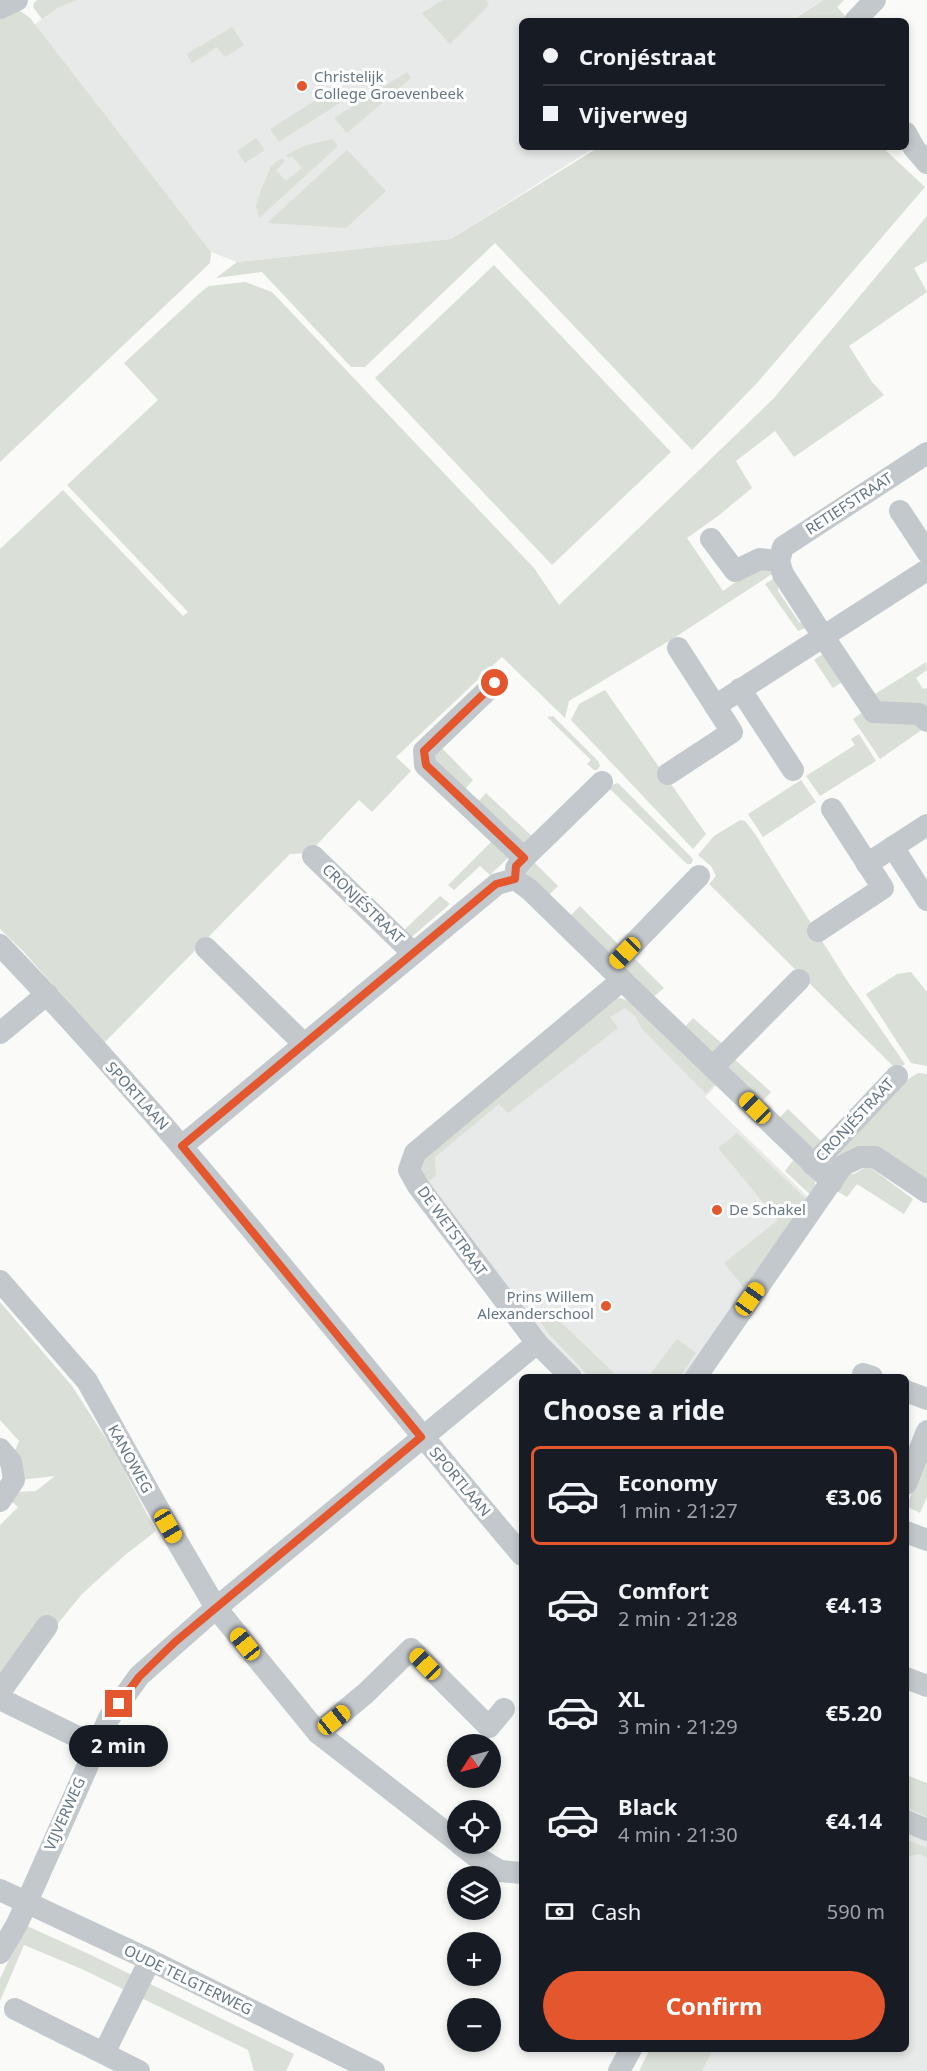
<!DOCTYPE html>
<meta charset="utf-8">
<style>
:root{--surface:#171b24;--page:#20242c;--text:#f1f3f6;--muted:#9ea1a6;--line:#363941;--accent:#e4572e}
body{margin:0;font-family:"Noto Sans",sans-serif;background:var(--page);color:var(--text);height:100vh;display:flex;flex-direction:column;font-size:22px;white-space:nowrap}
*{box-sizing:border-box;margin:0}
p{font-size:20px;color:var(--muted)}
.icon{flex:none;width:33px;height:33px;fill:none;stroke:currentColor;stroke-width:2;stroke-linecap:round;stroke-linejoin:round}
.map{position:relative;flex:1;overflow:hidden}
.drawer{position:absolute;left:519px;top:1374px;width:390px;height:678px;display:flex;flex-direction:column;background:var(--surface);border-radius:9px;box-shadow:0 3px 9px #0003}
.drawer>*{flex:none}
.hud{position:absolute;left:519px;top:18px;width:390px;height:132px;border-radius:9px;box-shadow:0 3px 9px #0003;display:grid;align-content:center;height:132px;padding:0 24px;background:var(--surface)}
.needle{width:39px;rotate:234deg}
.controls{position:absolute;left:447px;top:1734px;display:grid;gap:12px}
.controls a{display:grid;place-items:center;width:54px;height:54px;border-radius:50%;background:var(--surface);box-shadow:0 3px 9px #0003;font-size:30px}
.end{position:absolute;width:27px;height:27px;margin:-14px;border:8px solid #e4572e;background:#fff;box-shadow:0 0 0 3px #fff}
.from{border-radius:50%}
.bubble{position:absolute;height:42px;border-radius:21px;background:var(--surface);box-shadow:0 3px 9px #0003;font-size:20px;font-weight:700;line-height:42px;text-align:center}
.car{position:absolute;width:18px;height:36px;margin:-18px -9px;border-radius:8px;box-shadow:0 0 4px 2px #0007;background:linear-gradient(#f5c518 24%,#345 0 40%,#f5c518 0 76%,#345 0 86%,#f5c518 0)}
.hud b{display:flex;align-items:center;gap:21px;height:57px;font-size:22px}
.hud b+b{border-top:2px solid var(--line)}
.hud i{width:15px;height:15px;background:var(--text)}
ul{padding:0;list-style:none}
li{display:flex;align-items:center;gap:18px;height:99px;margin:0 12px 9px;padding:0 12px;border:3px solid transparent;border-radius:9px}
li div{flex:1}
li b{display:block;font-size:22px}
li em{font-style:normal;font-weight:700}
li.selected{border-color:var(--accent)}
li>.icon{width:54px;height:54px;stroke-width:1.5}
h2{padding:0 24px;font-size:27px;line-height:72px}
.pay{display:flex;align-items:center;gap:15px;height:66px;padding:0 24px;font-size:22px}
.pay p{margin-inline-start:auto}
.cta{display:flex;gap:12px;margin-top:auto;padding:12px 24px}
.cta a{flex:1;height:69px;border-radius:36px;background:var(--accent);color:#fff;font-size:24px;font-weight:700;line-height:69px;text-align:center}
.map>svg:first-child{display:block}
.built{fill:#e8e9e9}
.green{fill:#dadfd7}
.lines{fill:none;stroke-linecap:round;stroke-linejoin:round}
.minor{stroke:#c3c8cc;stroke-width:22}
.route{stroke:#e4572e;stroke-width:8}
.poi-dot{fill:#e4572e;stroke:#fff;stroke-width:2}
.labels{text-anchor:middle;stroke-width:6;stroke-linejoin:round;paint-order:stroke}
.poi-label{font-size:15px;fill:#657683;stroke:#fff;text-anchor:start}
.street-label{font-size:15px;fill:#657683;stroke:#fff}
</style>
<div class="map">
<svg width="927" height="2071" viewBox="0 0 927 2071">
<rect width="100%" height="100%" fill="#fafaf8"/>
<g class="built">
<polygon points="75,0 822,0 790,21 522,21 522,147 595,147 451,239 237,262 211,252 34,25 58,7"/>
<polygon points="617,997 632,1001 717,1085 705,1097 810,1199 686,1377 587,1377 545,1335 419,1174 422,1152"/>
<polygon points="906,1804 927,1810 927,2071 693,2071 704,2049 906,2049"/>
</g>
<g class="green">
<polygon points="37,0 77,0 59,7 42,19 33,7 34,3"/>
<polygon points="443,0 486,0 489,5 450,44 422,13"/>
<polygon points="823,0 844,0 837,7 847,18 846,21 791,21"/>
<polygon points="16,8 30,18 211,252 210,263 0,462 0,18"/>
<polygon points="232,27 244,45 225,57 217,47 192,63 187,54"/>
<polygon points="407,72 411,78 347,133 334,118"/>
<polygon points="337,87 346,99 279,142 270,129"/>
<polygon points="256,138 265,150 245,163 237,151"/>
<polygon points="332,139 338,146 259,218 256,206 261,190 271,166 282,158 285,161 276,170 286,181 302,168 292,156 289,158 286,155 307,145"/>
<polygon points="599,147 882,147 925,187 757,383 692,450 495,243 365,367 351,367 262,272 216,278 237,262 451,239"/>
<polygon points="347,150 386,191 346,228 267,223"/>
<polygon points="927,216 927,261 914,268 927,292 849,346 872,382 884,395 794,457 775,431 736,461 752,488 718,516 687,538 723,591 757,567 767,566 772,574 674,638 569,701 565,718 502,657 396,757 411,771 372,812 359,800 309,853 290,854 104,1043 23,951 0,929 0,549 63,490 183,616 188,612 67,485 158,400 124,363 201,292 209,286 245,282 272,292 534,568 559,605 774,398"/>
<polygon points="494,265 671,452 552,565 375,378"/>
<polygon points="775,578 779,584 778,591 799,622 806,624 808,627 798,631 765,584"/>
<polygon points="823,654 842,682 833,688 814,660"/>
<polygon points="926,662 927,670 916,678 923,689 927,688 927,709 880,706 872,696"/>
<polygon points="605,690 706,834 693,849 571,720 579,704"/>
<polygon points="863,712 919,723 923,729 880,759 853,719"/>
<polygon points="553,716 598,761 600,766 597,770 594,770 587,764 591,760 547,717"/>
<polygon points="859,734 876,761 820,796 806,776 855,745 851,739"/>
<polygon points="438,744 473,780 464,790 434,763"/>
<polygon points="801,780 816,802 763,837 748,814"/>
<polygon points="618,783 691,857 693,860 691,864 687,864 610,789 614,784"/>
<polygon points="486,793 534,838 525,845 477,803"/>
<polygon points="740,820 745,821 755,834 846,979 905,1064 897,1070 709,884 716,876 711,866 698,855 714,836"/>
<polygon points="494,839 508,858 490,875 480,866 454,890 448,885"/>
<polygon points="532,860 558,886 548,896 525,872"/>
<polygon points="440,896 450,904 408,940 401,933"/>
<polygon points="580,906 621,947 609,955 570,916"/>
<polygon points="631,955 664,988 651,999 620,969"/>
<polygon points="911,972 927,992 927,1066 911,1063 866,994 897,974"/>
<polygon points="618,998 631,1002 715,1084 706,1094 642,1029 635,1016 625,1008 610,1017 618,1028 508,1113 499,1104 435,1157 436,1176 427,1182 421,1174 423,1153"/>
<polygon points="693,1018 726,1047 712,1057 684,1028"/>
<polygon points="732,1057 771,1092 760,1104 724,1069"/>
<polygon points="918,1073 927,1074 927,1179 894,1161 829,1170 821,1163 884,1095"/>
<polygon points="788,1109 822,1142 815,1151 778,1119"/>
<polygon points="737,1133 807,1200 744,1288 724,1263 778,1220 718,1148"/>
<path d="M795,1158C809,1172 820,1177 814,1198L785,1171Z"/>
<polygon points="864,1168 871,1168 913,1199 904,1214 857,1184 847,1197 835,1190 847,1174 854,1174"/>
<polygon points="0,1302 72,1386 112,1448 156,1531 125,1555 82,1594 56,1626 0,1680 0,1525 18,1507 10,1500 16,1492 36,1491 55,1476 20,1480 13,1455 19,1441 0,1420"/>
<polygon points="550,1312 618,1377 590,1377 548,1333 540,1321"/>
<polygon points="677,1339 696,1353 680,1377 648,1377"/>
<polygon points="927,1459 927,1497 920,1513 906,1506"/>
<polygon points="906,1775 927,1783 927,1817 906,1807"/>
<polygon points="906,1839 927,1848 927,1857 919,1854 906,1857"/>
<polygon points="25,1925 93,1956 294,2054 286,2071 254,2071 248,2050 84,1970 24,1945 0,2001 0,1979"/>
<polygon points="650,2049 713,2049 702,2071 639,2071"/>
</g>
<g class="lines">
<g class="minor">
<polyline points="0,8 17,0"/>
<polyline points="855,21 875,0"/>
<polyline points="906,133 914,148 927,163"/>
<polyline points="927,453 783,547 779,561 783,574 823,636 874,712 919,714 927,721"/>
<polyline points="900,511 927,552"/>
<polyline points="711,539 735,571 760,559 779,561"/>
<polyline points="495,683 424,751 425,765 524,858"/>
<polyline points="740,689 793,770"/>
<polyline points="715,706 927,570"/>
<polyline points="668,774 732,732 678,648"/>
<polyline points="893,847 927,900"/>
<polyline points="313,856 413,953"/>
<polyline points="867,864 927,825"/>
<polyline points="516,868 524,858 602,782"/>
<polyline points="818,931 883,888 832,809"/>
<path d="M0,945C185,1138 349,1351 522,1555"/>
<polyline points="206,948 304,1044"/>
<polyline points="610,968 699,876"/>
<polyline points="0,1033 47,994"/>
<polyline points="713,1067 799,980"/>
<polyline points="182,1146 497,884 515,879 530,890 622,980 832,1182"/>
<polyline points="813,1165 897,1076"/>
<polyline points="0,1281 87,1381 168,1526 216,1608 318,1733 458,1842"/>
<polyline points="537,1343 571,1377"/>
<polyline points="863,1374 872,1377"/>
<polyline points="696,1377 842,1166 860,1157 875,1157 927,1192"/>
<polyline points="906,1391 927,1399"/>
<polyline points="0,1449 11,1462 14,1480 0,1501"/>
<polyline points="906,1484 927,1431"/>
<polyline points="906,1532 927,1540"/>
<polyline points="906,1678 927,1686"/>
<polyline points="0,1692 47,1626"/>
<polyline points="0,1699 96,1746"/>
<polyline points="318,1733 366,1693 411,1649 489,1727 504,1709"/>
<polyline points="906,1821 927,1830"/>
<polyline points="460,1844 478,1858 500,1871 522,1873"/>
<polyline points="0,1890 150,1960 374,2071"/>
<polyline points="0,1953 17,1924 109,1718 139,1676 216,1608 537,1343 418,1186 409,1170 415,1153 622,980"/>
<polyline points="15,2009 139,2071"/>
<polyline points="104,2053 150,1960"/>
<polyline points="619,2071 631,2049"/>
</g>
</g>
<g class="lines">
<polyline class="route" points="119,1704 139,1677 175,1642 421,1437 182,1146 496,884 515,879 516,866 524,858 426,765 424,751 495,683"/>
</g>
<g class="poi-dot">
<circle cx="302" cy="86" r="6"/>
<circle cx="717" cy="1210" r="6"/>
<circle cx="606" cy="1306" r="6"/>
</g>
<g class="labels">
<g class="poi-label">
<text x="314" y="82">Christelijk<tspan x="314" dy="17">College Groevenbeek</tspan></text>
<text x="729" y="1215">De Schakel</text>
<text x="594" y="1302" text-anchor="end">Prins Willem<tspan x="594" dy="17">Alexanderschool</tspan></text>
</g>
<g class="street-label">
<text transform="translate(849 504) rotate(-33)" y="5">RETIEFSTRAAT</text>
<text transform="translate(363 904) rotate(44)" y="5">CRONJÉSTRAAT</text>
<text transform="translate(137 1096) rotate(48)" y="5">SPORTLAAN</text>
<text transform="translate(855 1120) rotate(-47)" y="5">CRONJÉSTRAAT</text>
<text transform="translate(452 1231) rotate(54)" y="5">DE WETSTRAAT</text>
<text transform="translate(130 1459) rotate(61)" y="5">KANOWEG</text>
<text transform="translate(460 1482) rotate(50)" y="5">SPORTLAAN</text>
<text transform="translate(65 1814) rotate(-66)" y="5">VIJVERWEG</text>
<text transform="translate(188 1980) rotate(26)" y="5">OUDE TELGTERWEG</text>
</g>
</g>
</svg>
<div class="controls">
<a><svg class="needle" viewBox="-14 -14 28 28"><path d="M0-13l5 13h-10z" fill="#e53935"/><path d="M0 13l5-13h-10z" fill="#9ea1a6"/></svg></a>
<a><svg class="icon" aria-label="locate" viewBox="0 0 24 24"><circle cx="12" cy="12" r="6"/><path d="M12 2v4M12 18v4M2 12h4M18 12h4"/></svg></a>
<a><svg class="icon" aria-label="layers" viewBox="0 0 24 24"><path d="M12 4l9 5-9 5-9-5zM3 14l9 5 9-5"/></svg></a>
<a>+</a>
<a>−</a>
</div>
<i class="end from" style="left:495px;top:683px"></i>
<i class="end" style="left:119px;top:1704px"></i>
<div class="bubble" style="left:69px;top:1725px;width:99px">2 min</div>
<i class="car" style="left:625px;top:953px;rotate:224deg"></i>
<i class="car" style="left:755px;top:1108px;rotate:315deg"></i>
<i class="car" style="left:750px;top:1299px;rotate:35deg"></i>
<i class="car" style="left:168px;top:1526px;rotate:150deg"></i>
<i class="car" style="left:245px;top:1644px;rotate:321deg"></i>
<i class="car" style="left:425px;top:1664px;rotate:316deg"></i>
<i class="car" style="left:334px;top:1720px;rotate:51deg"></i>
<div class="hud">
<b><i class="from"></i>Cronjéstraat</b>
<b><i></i>Vijverweg</b>
</div>
<section class="drawer">
<h2>Choose a ride</h2>
<ul>
<li class="selected"><svg class="icon" aria-label="car" viewBox="0 0 24 24"><path d="M5 17H2v-5l4-1 3-4h7l3 4 3 1v5h-3M9 17h6M6 11h13"/><circle cx="7" cy="17" r="2"/><circle cx="17" cy="17" r="2"/></svg><div><b>Economy</b><p>1 min · 21:27</p></div><em>€3.06</em></li>
<li><svg class="icon" aria-label="car" viewBox="0 0 24 24"><path d="M5 17H2v-5l4-1 3-4h7l3 4 3 1v5h-3M9 17h6M6 11h13"/><circle cx="7" cy="17" r="2"/><circle cx="17" cy="17" r="2"/></svg><div><b>Comfort</b><p>2 min · 21:28</p></div><em>€4.13</em></li>
<li><svg class="icon" aria-label="car" viewBox="0 0 24 24"><path d="M5 17H2v-5l4-1 3-4h7l3 4 3 1v5h-3M9 17h6M6 11h13"/><circle cx="7" cy="17" r="2"/><circle cx="17" cy="17" r="2"/></svg><div><b>XL</b><p>3 min · 21:29</p></div><em>€5.20</em></li>
<li><svg class="icon" aria-label="car" viewBox="0 0 24 24"><path d="M5 17H2v-5l4-1 3-4h7l3 4 3 1v5h-3M9 17h6M6 11h13"/><circle cx="7" cy="17" r="2"/><circle cx="17" cy="17" r="2"/></svg><div><b>Black</b><p>4 min · 21:30</p></div><em>€4.14</em></li>
</ul>
<div class="pay"><svg class="icon" aria-label="cash" viewBox="0 0 24 24"><path d="M3 7h18v10H3z"/><circle cx="12" cy="12" r="2"/></svg>Cash<p>590 m</p></div>
<div class="cta"><a>Confirm</a></div>
</section>
</div>
